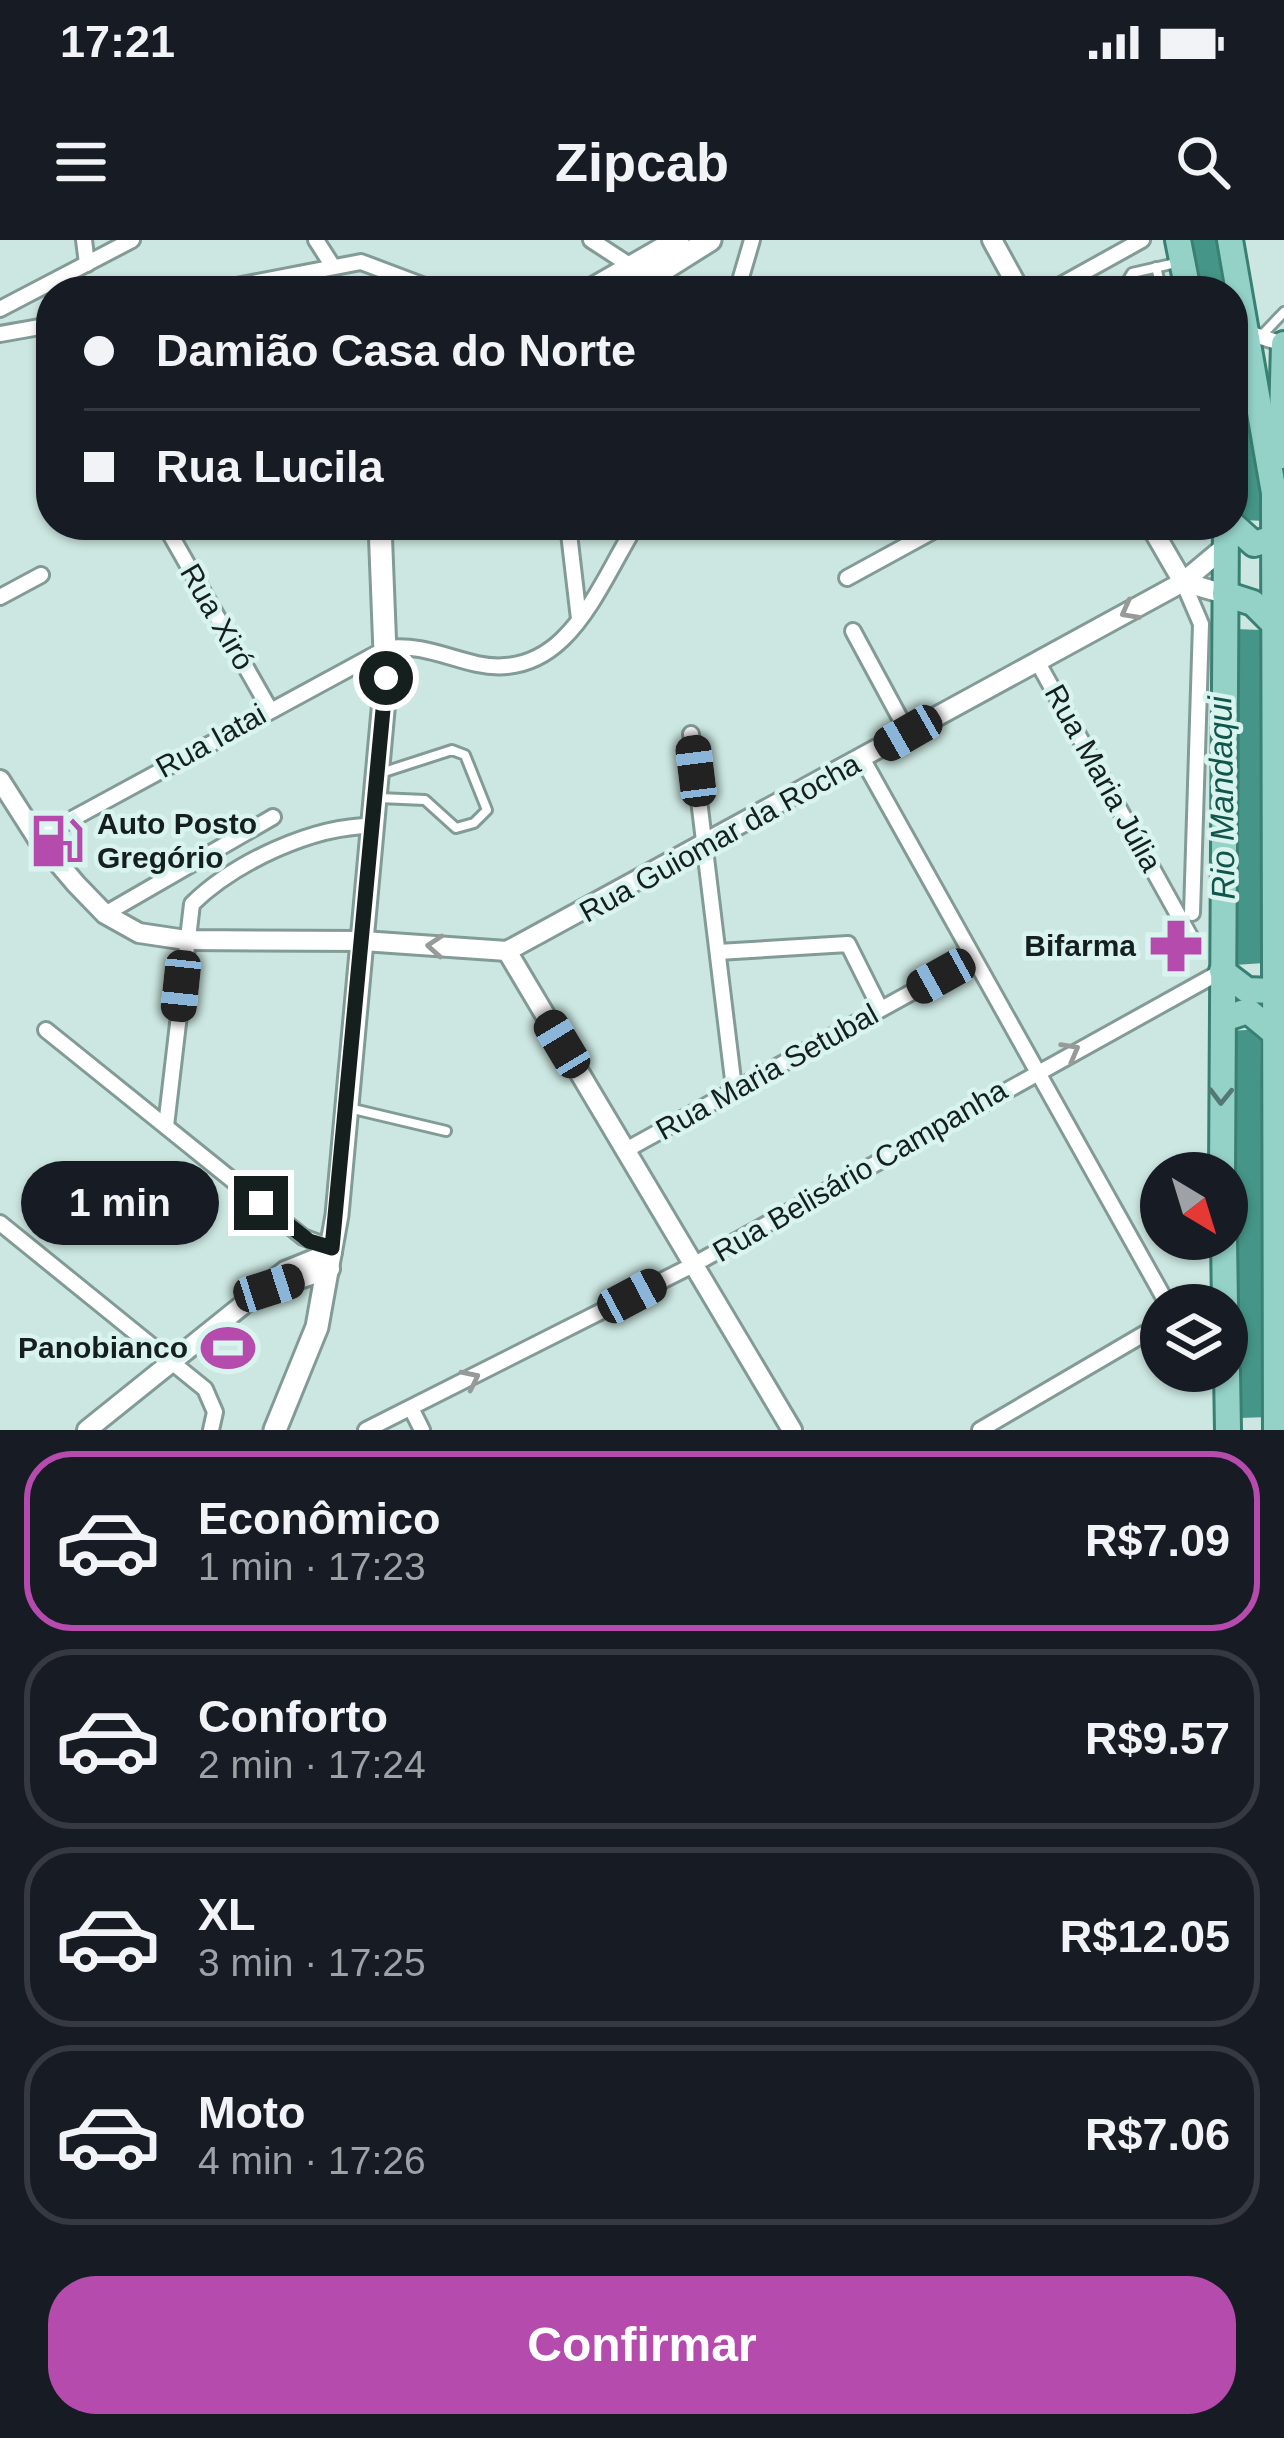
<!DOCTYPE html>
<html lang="pt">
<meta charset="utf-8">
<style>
:root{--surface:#171b24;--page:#242831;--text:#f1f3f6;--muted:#9ea1a6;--line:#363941;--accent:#b44bad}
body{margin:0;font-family:Arial,sans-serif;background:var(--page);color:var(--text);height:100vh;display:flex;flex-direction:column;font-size:45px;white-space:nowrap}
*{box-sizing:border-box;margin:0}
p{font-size:39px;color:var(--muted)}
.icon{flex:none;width:66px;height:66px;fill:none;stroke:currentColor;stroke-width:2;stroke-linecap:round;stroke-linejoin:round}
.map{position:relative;height:1190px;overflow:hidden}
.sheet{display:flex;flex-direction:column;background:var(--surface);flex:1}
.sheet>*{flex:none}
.banner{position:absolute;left:36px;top:36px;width:1212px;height:264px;border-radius:48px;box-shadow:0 3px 9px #0004;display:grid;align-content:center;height:264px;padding:0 48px;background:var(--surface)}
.needle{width:78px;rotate:142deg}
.buttons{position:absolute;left:1140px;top:912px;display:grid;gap:24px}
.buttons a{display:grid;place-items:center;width:108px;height:108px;border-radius:50%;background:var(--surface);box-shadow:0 3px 9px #0004;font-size:60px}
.end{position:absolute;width:54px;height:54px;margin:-27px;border:15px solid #151f1d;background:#fff;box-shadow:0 0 0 6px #fff}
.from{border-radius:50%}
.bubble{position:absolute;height:84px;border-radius:42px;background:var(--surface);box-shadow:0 3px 9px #0004;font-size:39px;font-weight:800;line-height:84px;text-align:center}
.car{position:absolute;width:36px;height:72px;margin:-36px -18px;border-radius:15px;box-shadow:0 0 9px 3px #0007;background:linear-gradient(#222 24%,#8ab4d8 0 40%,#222 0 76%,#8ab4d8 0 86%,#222 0)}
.banner b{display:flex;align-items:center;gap:42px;height:114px;font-size:45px}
.banner b+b{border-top:3px solid var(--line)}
.banner i{width:30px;height:30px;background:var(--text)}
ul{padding:21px 0 0;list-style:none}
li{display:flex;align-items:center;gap:36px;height:180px;margin:0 24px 18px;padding:0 24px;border:6px solid var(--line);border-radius:48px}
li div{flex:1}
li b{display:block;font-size:45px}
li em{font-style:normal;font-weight:800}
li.active{border-color:var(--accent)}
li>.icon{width:108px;height:108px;stroke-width:1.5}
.button{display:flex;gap:24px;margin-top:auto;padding:24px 48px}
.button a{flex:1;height:138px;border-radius:48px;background:var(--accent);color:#fff;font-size:48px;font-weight:800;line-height:138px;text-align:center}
.status{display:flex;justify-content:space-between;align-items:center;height:84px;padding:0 60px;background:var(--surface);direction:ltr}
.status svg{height:33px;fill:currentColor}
header{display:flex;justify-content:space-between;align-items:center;height:156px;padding:0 48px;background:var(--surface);font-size:54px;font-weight:800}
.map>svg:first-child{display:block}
.water{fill:#459688}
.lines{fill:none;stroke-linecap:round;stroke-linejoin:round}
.service-casing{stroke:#829b96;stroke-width:14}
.minor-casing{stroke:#829b96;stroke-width:20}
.tertiary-casing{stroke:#829b96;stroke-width:24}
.secondary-casing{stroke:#829b96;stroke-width:27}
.primary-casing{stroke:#398073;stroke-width:30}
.service{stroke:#fff;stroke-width:8}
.minor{stroke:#fff;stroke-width:14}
.tertiary{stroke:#fff;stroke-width:18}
.secondary{stroke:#fff;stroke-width:21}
.primary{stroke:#94d2c7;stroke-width:24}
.oneway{stroke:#969a99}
.oneway2{stroke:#547872}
.route{stroke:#151f1d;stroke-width:15}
.labels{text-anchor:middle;stroke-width:9;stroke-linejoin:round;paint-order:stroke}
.street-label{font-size:30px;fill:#151f1d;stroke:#d9f4ee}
.poi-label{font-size:30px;font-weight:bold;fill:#151f1d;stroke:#d9f4ee;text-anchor:end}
.water-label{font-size:33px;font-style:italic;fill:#10554b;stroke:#d9f4ee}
</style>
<div class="status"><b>17:21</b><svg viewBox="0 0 49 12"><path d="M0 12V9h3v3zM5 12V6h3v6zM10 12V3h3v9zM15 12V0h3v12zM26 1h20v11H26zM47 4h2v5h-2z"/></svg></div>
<header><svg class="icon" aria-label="menu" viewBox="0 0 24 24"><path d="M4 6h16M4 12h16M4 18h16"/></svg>Zipcab<svg class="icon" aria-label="search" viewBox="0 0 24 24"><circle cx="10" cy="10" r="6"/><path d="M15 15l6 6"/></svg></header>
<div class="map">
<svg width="1284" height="1190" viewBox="0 0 1284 1190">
<rect width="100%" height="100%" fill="#cce7e1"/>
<g class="water">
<polygon points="1187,0 1219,0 1230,51 1198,51"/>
<polygon points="1233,66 1266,281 1241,280 1243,256 1233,220"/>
<polygon points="1234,389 1262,390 1264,723 1235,725"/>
<polygon points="1260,789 1268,1177 1240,1178 1230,791"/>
</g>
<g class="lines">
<defs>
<g id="service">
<polyline points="1156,27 1162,51"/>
<polyline points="1131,51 1126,43 1132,33 1180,22"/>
<polyline points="1261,96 1284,72"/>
<polyline points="379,558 425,560 456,588 474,583 487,570 465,515 452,510 381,533"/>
<polyline points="349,868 446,891"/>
</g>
<g id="minor">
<polyline points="84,0 87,24"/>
<polyline points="316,0 332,25"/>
<polyline points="591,0 637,30"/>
<polyline points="211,51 361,22 438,51"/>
<polyline points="294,51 316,31"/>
<polyline points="737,51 752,0"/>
<polyline points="1050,51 1142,0"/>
<polyline points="0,69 132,0"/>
<polyline points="1248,93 1284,104"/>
<polyline points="0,94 51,85"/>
<polyline points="165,285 269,468"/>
<polyline points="568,285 579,379"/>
<polyline points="847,338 944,285"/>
<polyline points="1183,342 1201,384 1192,673"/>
<polyline points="0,357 41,335"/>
<polyline points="853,391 908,493"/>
<polyline points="1037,421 1192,700"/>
<polyline points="691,494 734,848"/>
<polyline points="862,518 1168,1065"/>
<path d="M37,598L387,408C419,404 446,417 477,424C566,443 597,348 636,285"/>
<polyline points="105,674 273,577"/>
<polyline points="718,712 848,704 880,768"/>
<polyline points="46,790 303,997 332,1008"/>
<path d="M166,886L192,664C235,622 314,585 374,586"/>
<polyline points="626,910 972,719"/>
<polyline points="0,983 205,1149 215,1172 211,1190"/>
<polyline points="1194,1065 1225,1050"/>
<polyline points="411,1168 422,1190"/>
<polyline points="366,1190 693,1025 1222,731"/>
<polyline points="980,1190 1161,1084"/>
</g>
<g id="tertiary">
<polyline points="992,0 1020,51"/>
<polyline points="1150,285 1183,342 1226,306"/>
<polyline points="0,540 37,598 76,644 105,674 139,693 186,700 363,701 507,711 1183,342 1225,354"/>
<polyline points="507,711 792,1190"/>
<polyline points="274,1047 330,1029"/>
<polyline points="87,1190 285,1031 332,1012"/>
</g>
<g id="secondary">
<polyline points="589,51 678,0"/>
<polyline points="629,51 710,0"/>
<polyline points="275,1190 317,1087 337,975 386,438 380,285"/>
</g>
<g id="primary">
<polyline points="1178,0 1188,51"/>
<polyline points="1230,0 1274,253 1276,1190"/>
<polyline points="1281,216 1284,104"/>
<polyline points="1233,285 1254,304 1274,298"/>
<polyline points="1225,354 1253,363 1273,383"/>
<polyline points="1222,731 1247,750 1273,751"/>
<polyline points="1223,779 1248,771 1271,790"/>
<polyline points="1222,933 1226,285"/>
<polyline points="1224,999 1225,1065"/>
<polyline points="1227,1131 1228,1190"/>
</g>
</defs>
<use href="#service" class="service-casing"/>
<use href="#minor" class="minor-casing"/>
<use href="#tertiary" class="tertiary-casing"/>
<use href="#secondary" class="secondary-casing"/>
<use href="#primary" class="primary-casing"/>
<use href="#service" class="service"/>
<use href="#minor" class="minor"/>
<use href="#tertiary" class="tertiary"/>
<use href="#secondary" class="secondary"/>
<use href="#primary" class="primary"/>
</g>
<defs><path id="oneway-chevron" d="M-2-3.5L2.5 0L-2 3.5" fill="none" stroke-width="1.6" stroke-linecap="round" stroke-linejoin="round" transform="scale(3)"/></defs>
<g class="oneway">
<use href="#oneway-chevron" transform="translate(1129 371) rotate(152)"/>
<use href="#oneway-chevron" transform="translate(435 706) rotate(-176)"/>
<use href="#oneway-chevron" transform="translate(1071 811) rotate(-29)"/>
<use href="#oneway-chevron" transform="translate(471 1139) rotate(-26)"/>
</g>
<use class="oneway2" href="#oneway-chevron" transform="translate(1221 856) rotate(91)"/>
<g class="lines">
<polyline class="route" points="261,963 309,1001 332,1008 386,438"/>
</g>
<defs>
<symbol id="fuel-bare" viewBox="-9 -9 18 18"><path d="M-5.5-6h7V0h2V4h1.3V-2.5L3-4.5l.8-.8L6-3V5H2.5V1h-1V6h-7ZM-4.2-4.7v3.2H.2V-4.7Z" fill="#b44bad" stroke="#d9f4ee" stroke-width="2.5" paint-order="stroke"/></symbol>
<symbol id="pharmacy-bare" viewBox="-9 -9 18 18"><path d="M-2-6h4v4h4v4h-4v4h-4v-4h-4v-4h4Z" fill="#b44bad" stroke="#d9f4ee" stroke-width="2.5" paint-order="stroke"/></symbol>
<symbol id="stadium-bare" viewBox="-9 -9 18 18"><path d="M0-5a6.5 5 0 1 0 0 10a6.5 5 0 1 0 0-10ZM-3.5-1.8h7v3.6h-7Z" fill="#b44bad" stroke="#d9f4ee" stroke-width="2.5" paint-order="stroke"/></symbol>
</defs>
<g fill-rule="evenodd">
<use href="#fuel-bare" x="19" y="563" width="76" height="76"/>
<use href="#pharmacy-bare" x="1138" y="668" width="76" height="76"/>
<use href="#stadium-bare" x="190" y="1070" width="76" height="76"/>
</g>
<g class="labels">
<g class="street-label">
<text transform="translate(217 377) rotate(60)" y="10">Rua Xiró</text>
<text transform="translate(211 501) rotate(-29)" y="10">Rua Iatai</text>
<text transform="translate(1103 538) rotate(61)" y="10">Rua Maria Júlia</text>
<text transform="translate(720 598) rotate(-29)" y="10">Rua Guiomar da Rocha</text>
<text transform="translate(767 832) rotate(-29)" y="10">Rua Maria Setubal</text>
<text transform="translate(860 931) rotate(-30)" y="10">Rua Belisário Campanha</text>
</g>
<g class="poi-label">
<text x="97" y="594" text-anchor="start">Auto Posto<tspan x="97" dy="34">Gregório</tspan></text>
<text x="1136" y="716">Bifarma</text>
<text x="188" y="1118">Panobianco</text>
</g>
<g class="water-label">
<text transform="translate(1221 558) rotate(-91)" y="12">Rio Mandaqui</text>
</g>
</g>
</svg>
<div class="buttons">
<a><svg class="needle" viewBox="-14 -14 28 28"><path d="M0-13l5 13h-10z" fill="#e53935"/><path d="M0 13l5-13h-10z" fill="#9ea1a6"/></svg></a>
<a><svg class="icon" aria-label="layers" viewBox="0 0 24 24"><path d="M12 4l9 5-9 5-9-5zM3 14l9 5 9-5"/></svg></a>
</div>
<i class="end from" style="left:386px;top:438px"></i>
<i class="end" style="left:261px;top:963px"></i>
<div class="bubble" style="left:21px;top:921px;width:198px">1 min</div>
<i class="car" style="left:908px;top:493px;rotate:240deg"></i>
<i class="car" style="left:696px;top:531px;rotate:353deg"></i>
<i class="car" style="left:941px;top:736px;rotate:241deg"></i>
<i class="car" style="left:181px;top:746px;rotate:186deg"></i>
<i class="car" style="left:562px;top:804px;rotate:329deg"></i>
<i class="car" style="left:269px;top:1048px;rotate:72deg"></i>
<i class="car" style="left:632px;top:1056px;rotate:62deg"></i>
<div class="banner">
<b><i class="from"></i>Damião Casa do Norte</b>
<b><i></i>Rua Lucila</b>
</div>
</div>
<section class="sheet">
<ul>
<li class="active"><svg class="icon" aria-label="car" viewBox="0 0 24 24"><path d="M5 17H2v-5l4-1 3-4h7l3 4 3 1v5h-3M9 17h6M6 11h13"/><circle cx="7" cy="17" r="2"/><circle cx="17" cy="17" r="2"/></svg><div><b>Econômico</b><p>1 min · 17:23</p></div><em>R$7.09</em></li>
<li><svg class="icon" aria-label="car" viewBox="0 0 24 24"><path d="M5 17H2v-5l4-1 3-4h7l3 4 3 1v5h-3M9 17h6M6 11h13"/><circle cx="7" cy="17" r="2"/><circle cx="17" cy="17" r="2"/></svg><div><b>Conforto</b><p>2 min · 17:24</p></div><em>R$9.57</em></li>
<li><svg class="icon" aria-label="car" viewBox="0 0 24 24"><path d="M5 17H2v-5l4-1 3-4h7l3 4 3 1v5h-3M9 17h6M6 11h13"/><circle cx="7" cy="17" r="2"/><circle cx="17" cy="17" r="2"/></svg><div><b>XL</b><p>3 min · 17:25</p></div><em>R$12.05</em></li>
<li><svg class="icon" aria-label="car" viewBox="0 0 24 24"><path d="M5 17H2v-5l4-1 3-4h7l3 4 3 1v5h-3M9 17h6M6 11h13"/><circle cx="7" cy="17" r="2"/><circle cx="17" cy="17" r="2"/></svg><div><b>Moto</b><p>4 min · 17:26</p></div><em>R$7.06</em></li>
</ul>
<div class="button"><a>Confirmar</a></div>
</section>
